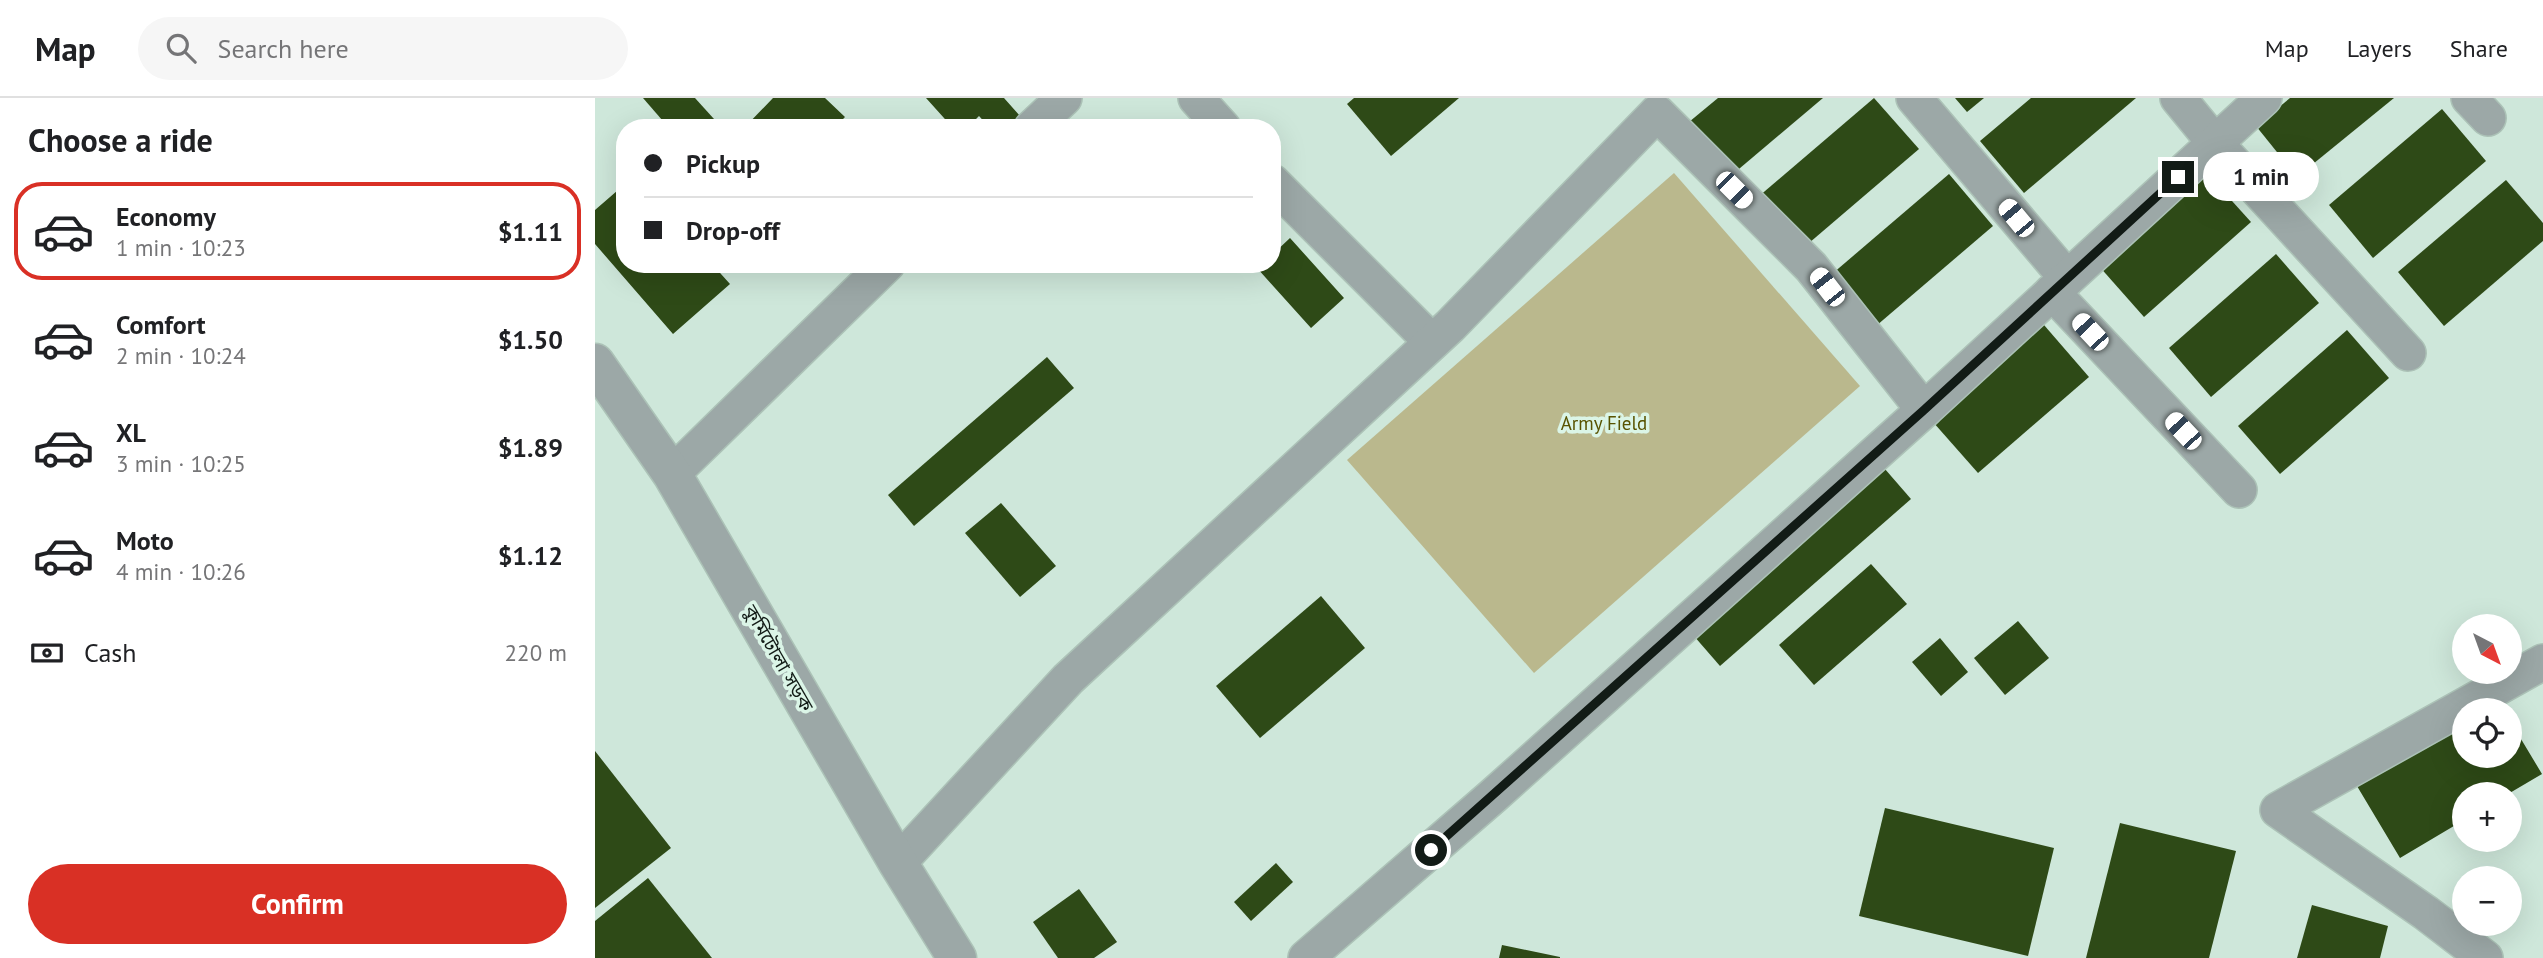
<!DOCTYPE html>
<meta charset="utf-8">
<style>
:root{--surface:#fff;--page:#f6f6f6;--text:#202124;--muted:#757577;--line:#e0e0e0;--accent:#d93025}
body{margin:0;font-family:"PT Sans","Noto Sans Bengali",sans-serif;background:var(--page);color:var(--text);height:100vh;display:flex;flex-direction:column;font-size:26px;white-space:nowrap}
*{box-sizing:border-box;margin:0}
p{font-size:23px;color:var(--muted)}
.icon{flex:none;width:38px;height:38px;fill:none;stroke:currentColor;stroke-width:2;stroke-linecap:round;stroke-linejoin:round}
.map{position:relative;flex:1;overflow:hidden}
.sheet{display:flex;flex-direction:column;background:var(--surface);width:595px}
.sheet>*{flex:none}
.banner{position:absolute;left:21px;top:21px;width:665px;height:154px;border-radius:28px;box-shadow:0 7px 28px #0002;display:grid;align-content:center;height:154px;padding:0 28px;background:var(--surface)}
.needle{width:46px;rotate:139deg}
.tools{position:absolute;left:1857px;top:516px;display:grid;gap:14px}
.tools a{display:grid;place-items:center;width:70px;height:70px;border-radius:50%;background:var(--surface);box-shadow:0 7px 28px #0002;font-size:35px}
.end{position:absolute;width:32px;height:32px;margin:-16px;border:9px solid #121b16;background:#fff;box-shadow:0 0 0 4px #fff}
.from{border-radius:50%}
.bubble{position:absolute;height:49px;border-radius:24px;background:var(--surface);box-shadow:0 7px 28px #0002;font-size:23px;font-weight:700;line-height:49px;text-align:center}
.car{position:absolute;width:21px;height:42px;margin:-21px -10px;border-radius:9px;box-shadow:0 0 5px 2px #0007;background:linear-gradient(#fff 24%,#345 0 40%,#fff 0 76%,#345 0 86%,#fff 0)}
.banner b{display:flex;align-items:center;gap:24px;height:66px;font-size:26px}
.banner b+b{border-top:2px solid var(--line)}
.banner i{width:18px;height:18px;background:var(--text)}
ul{padding:0;list-style:none}
li{display:flex;align-items:center;gap:21px;height:98px;margin:0 14px 10px;padding:0 14px;border:4px solid transparent;border-radius:28px}
li div{flex:1}
li b{display:block;font-size:26px}
li em{font-style:normal;font-weight:700}
li.on{border-color:var(--accent)}
li>.icon{width:63px;height:63px;stroke-width:1.5}
h2{padding:0 28px;font-size:32px;line-height:84px}
.pay{display:flex;align-items:center;gap:18px;height:77px;padding:0 28px;font-size:26px}
.pay p{margin-inline-start:auto}
.cta{display:flex;gap:14px;margin-top:auto;padding:14px 28px}
.cta a{flex:1;height:80px;border-radius:42px;background:var(--accent);color:#fff;font-size:28px;font-weight:700;line-height:80px;text-align:center}
header{display:flex;align-items:center;gap:42px;box-sizing:border-box;height:98px;padding:0 35px;background:var(--surface);border-bottom:2px solid var(--line)}
header strong{font-size:33px}
nav{display:flex;gap:38px;margin-inline-start:auto;font-size:24px}
.search{width:490px;height:63px;background:var(--page);display:flex;align-items:center;gap:18px;box-sizing:border-box;padding:0 24px;border-radius:38px;color:var(--muted);font-size:26px}
main{display:flex;flex:1;min-height:0}
.map>svg:first-child{display:block}
.green{fill:#bab88d}
.building{fill:#2e4a17}
.lines{fill:none;stroke-linecap:round;stroke-linejoin:round}
.minor-casing{stroke:#acc2b7;stroke-width:38}
.tertiary-casing{stroke:#acc2b7;stroke-width:41}
.minor{stroke:#9ca8a7;stroke-width:35}
.tertiary{stroke:#9ca8a7;stroke-width:38}
.route{stroke:#121b16;stroke-width:9}
.labels{text-anchor:middle;stroke-width:7;stroke-linejoin:round;paint-order:stroke}
.park-label{font-size:19px;fill:#585301;stroke:#dbf5e7}
.street-label{font-size:19px;fill:#121b16;stroke:#dbf5e7}
</style>
<header>
<strong>Map</strong>
<div class="search"><svg class="icon" aria-label="search" viewBox="0 0 24 24"><circle cx="10" cy="10" r="6"/><path d="M15 15l6 6"/></svg>Search here</div>
<nav><a>Map</a><a>Layers</a><a>Share</a></nav>
</header>
<main>
<section class="sheet">
<h2>Choose a ride</h2>
<ul>
<li class="on"><svg class="icon" aria-label="car" viewBox="0 0 24 24"><path d="M5 17H2v-5l4-1 3-4h7l3 4 3 1v5h-3M9 17h6M6 11h13"/><circle cx="7" cy="17" r="2"/><circle cx="17" cy="17" r="2"/></svg><div><b>Economy</b><p>1 min · 10:23</p></div><em>$1.11</em></li>
<li><svg class="icon" aria-label="car" viewBox="0 0 24 24"><path d="M5 17H2v-5l4-1 3-4h7l3 4 3 1v5h-3M9 17h6M6 11h13"/><circle cx="7" cy="17" r="2"/><circle cx="17" cy="17" r="2"/></svg><div><b>Comfort</b><p>2 min · 10:24</p></div><em>$1.50</em></li>
<li><svg class="icon" aria-label="car" viewBox="0 0 24 24"><path d="M5 17H2v-5l4-1 3-4h7l3 4 3 1v5h-3M9 17h6M6 11h13"/><circle cx="7" cy="17" r="2"/><circle cx="17" cy="17" r="2"/></svg><div><b>XL</b><p>3 min · 10:25</p></div><em>$1.89</em></li>
<li><svg class="icon" aria-label="car" viewBox="0 0 24 24"><path d="M5 17H2v-5l4-1 3-4h7l3 4 3 1v5h-3M9 17h6M6 11h13"/><circle cx="7" cy="17" r="2"/><circle cx="17" cy="17" r="2"/></svg><div><b>Moto</b><p>4 min · 10:26</p></div><em>$1.12</em></li>
</ul>
<div class="pay"><svg class="icon" aria-label="cash" viewBox="0 0 24 24"><path d="M3 7h18v10H3z"/><circle cx="12" cy="12" r="2"/></svg>Cash<p>220 m</p></div>
<div class="cta"><a>Confirm</a></div>
</section>
<div class="map">
<svg width="1948" height="860" viewBox="0 0 1948 860">
<rect width="100%" height="100%" fill="#cee7da"/>
<polygon class="green" points="1079,75 1265,288 939,575 752,362"/>
<g class="building">
<polygon points="48,0 100,0 119,21 108,30 74,30"/>
<polygon points="178,0 230,0 250,19 239,30 213,30 208,25 203,30 149,30"/>
<polygon points="331,0 409,0 425,18 412,30 395,30 384,18 372,30 358,30"/>
<polygon points="759,0 864,0 796,58 752,6"/>
<polygon points="1123,0 1228,0 1138,76 1094,24"/>
<polygon points="1279,0 1324,51 1207,151 1163,99"/>
<polygon points="1360,0 1389,0 1372,14"/>
<polygon points="1436,0 1541,0 1429,95 1385,43"/>
<polygon points="1695,0 1799,0 1702,79 1661,28"/>
<polygon points="1847,11 1891,63 1778,160 1734,107"/>
<polygon points="1609,72 1656,124 1549,219 1503,167"/>
<polygon points="1354,76 1398,128 1281,228 1237,176"/>
<polygon points="1911,82 1948,125 1948,143 1849,228 1803,174"/>
<polygon points="30,86 30,166 117,166 135,186 78,236 0,146 0,112"/>
<polygon points="695,140 749,200 716,230 662,170 667,166 677,166 677,157"/>
<polygon points="1681,156 1724,205 1616,299 1574,250"/>
<polygon points="1449,227 1494,279 1383,375 1338,324"/>
<polygon points="1752,232 1794,280 1685,376 1643,328"/>
<polygon points="452,259 479,290 319,428 293,397"/>
<polygon points="1283,363 1316,401 1125,568 1092,530"/>
<polygon points="406,405 461,468 425,499 370,435"/>
<polygon points="1276,466 1312,506 1219,587 1184,547"/>
<polygon points="726,498 770,550 665,640 621,588"/>
<polygon points="1423,523 1454,560 1410,597 1379,560"/>
<polygon points="1345,540 1373,574 1346,598 1317,564"/>
<polygon points="1898,593 1910,612 1869,612 1869,658 1914,658 1914,621 1947,676 1913,696 1869,696 1869,722 1805,760 1756,678"/>
<polygon points="0,653 76,750 0,810"/>
<polygon points="1290,710 1459,750 1433,858 1264,818"/>
<polygon points="1525,725 1641,753 1614,860 1491,860"/>
<polygon points="681,765 698,784 656,823 639,804"/>
<polygon points="53,780 117,860 0,860 0,823"/>
<polygon points="484,791 522,844 499,860 463,860 438,824"/>
<polygon points="1717,807 1793,828 1785,860 1702,860"/>
<polygon points="907,847 965,859 965,860 904,860"/>
</g>
<g class="lines">
<defs>
<g id="minor">
<polyline points="601,0 628,30"/>
<polyline points="1319,0 1472,180"/>
<polyline points="1583,0 1620,45 1813,255"/>
<polyline points="1874,0 1893,20"/>
<polyline points="437,30 469,0"/>
<polyline points="677,84 837,244"/>
<polyline points="1457,194 1644,392"/>
<polyline points="1329,312 1669,0"/>
<polyline points="77,376 292,166"/>
<polyline points="303,765 473,581 855,228 1062,15 1216,169 1329,312 898,698 711,860"/>
<polyline points="1890,860 1831,815 1683,712 1948,564"/>
</g>
<polyline id="tertiary" points="0,265 77,376 303,765 362,860"/>
</defs>
<use href="#minor" class="minor-casing"/>
<use href="#tertiary" class="tertiary-casing"/>
<use href="#minor" class="minor"/>
<use href="#tertiary" class="tertiary"/>
</g>
<g class="lines">
<polyline class="route" points="836,752 1329,312 1583,79"/>
</g>
<g class="labels">
<g class="park-label">
<text x="1009" y="332">Army Field</text>
</g>
<g class="street-label">
<text transform="translate(184 560) rotate(60)" y="7">কুর্মিটোলা সড়ক</text>
</g>
</g>
</svg>
<div class="tools">
<a><svg class="needle" viewBox="-14 -14 28 28"><path d="M0-13l5 13h-10z" fill="#e53935"/><path d="M0 13l5-13h-10z" fill="#757577"/></svg></a>
<a><svg class="icon" aria-label="locate" viewBox="0 0 24 24"><circle cx="12" cy="12" r="6"/><path d="M12 2v4M12 18v4M2 12h4M18 12h4"/></svg></a>
<a>+</a>
<a>−</a>
</div>
<i class="end from" style="left:836px;top:752px"></i>
<i class="end" style="left:1583px;top:79px"></i>
<div class="bubble" style="left:1608px;top:54px;width:116px">1 min</div>
<i class="car" style="left:1139px;top:92px;rotate:135deg"></i>
<i class="car" style="left:1421px;top:120px;rotate:320deg"></i>
<i class="car" style="left:1232px;top:189px;rotate:322deg"></i>
<i class="car" style="left:1495px;top:234px;rotate:317deg"></i>
<i class="car" style="left:1588px;top:333px;rotate:317deg"></i>
<div class="banner">
<b><i class="from"></i>Pickup</b>
<b><i></i>Drop-off</b>
</div>
</div>
</main>
